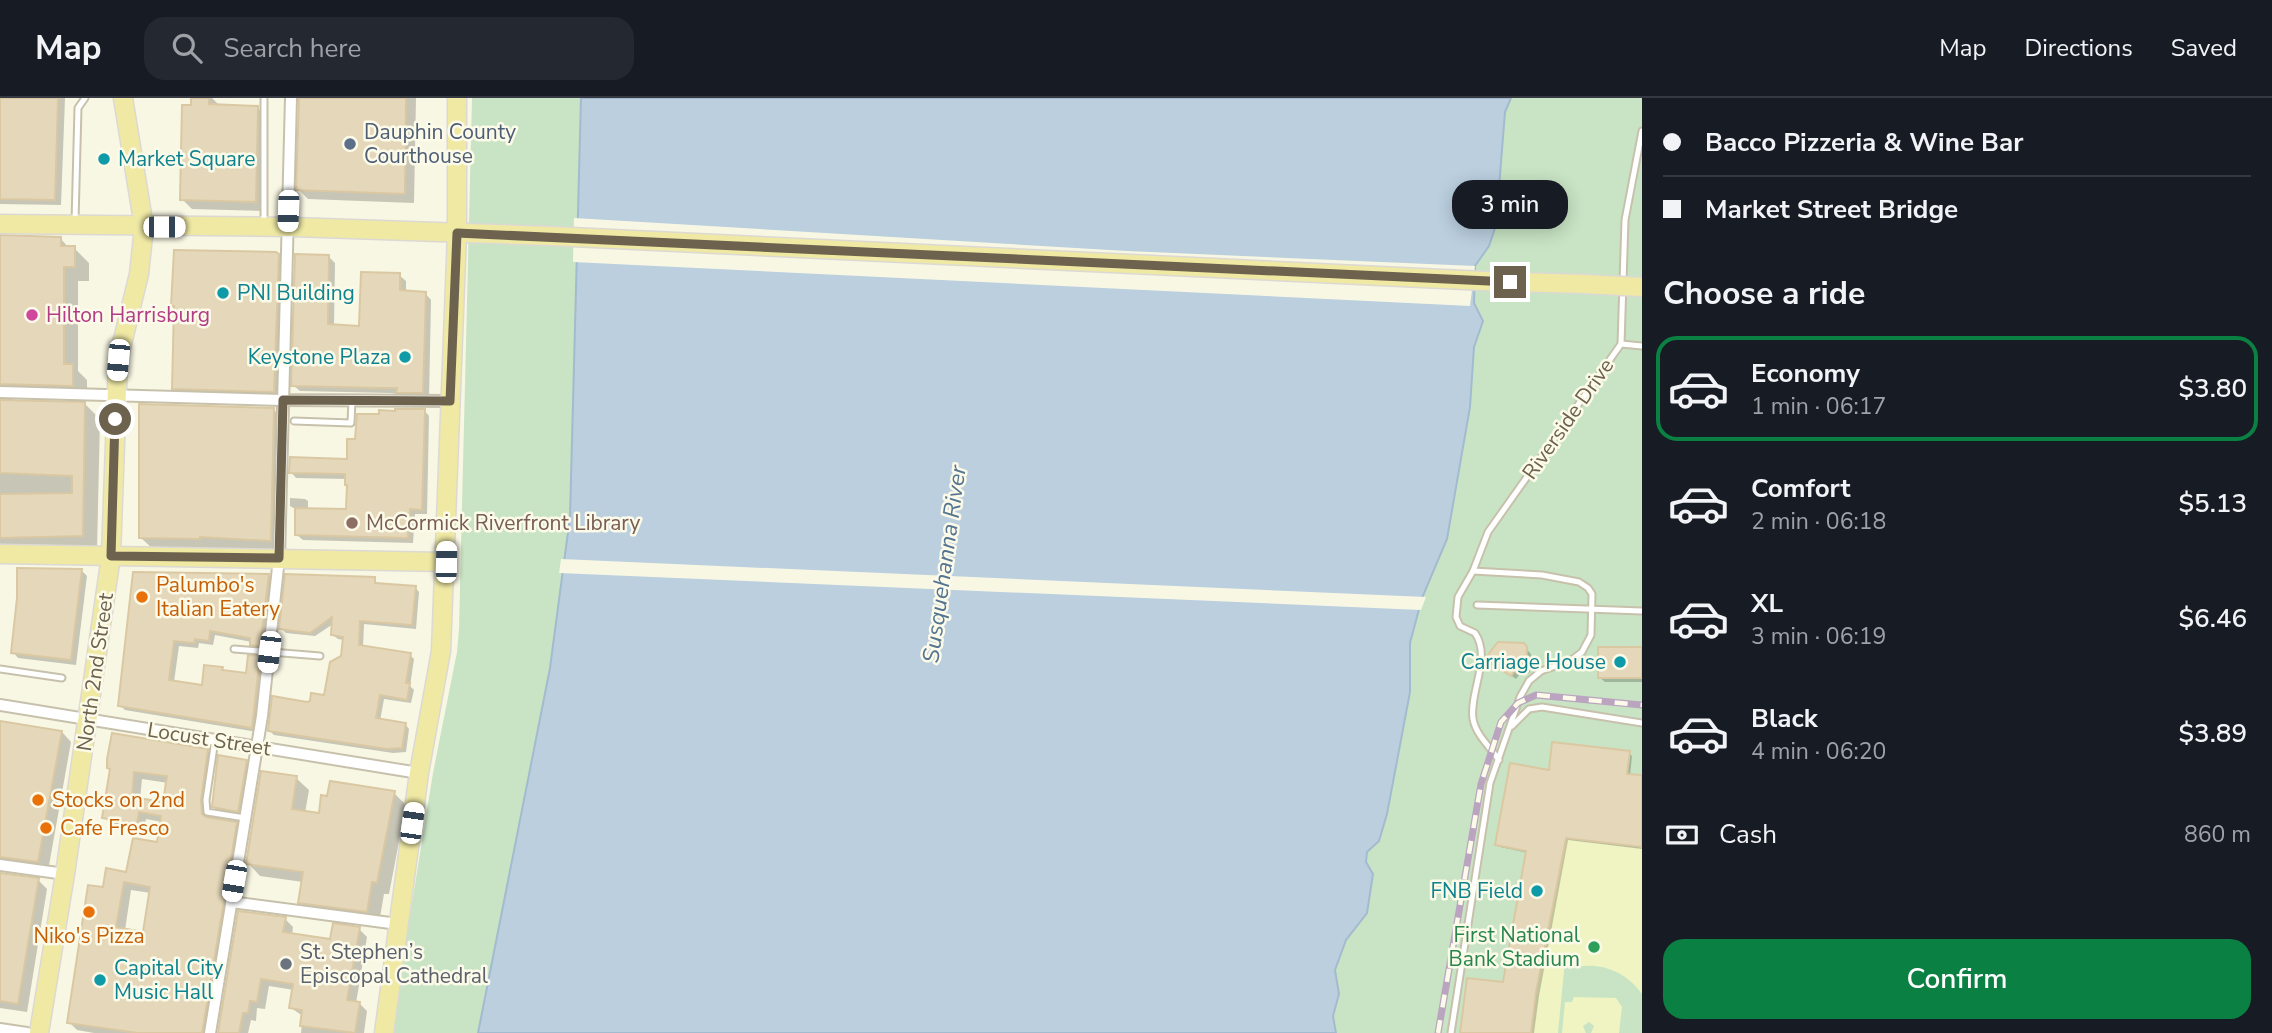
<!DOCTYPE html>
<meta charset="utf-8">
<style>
:root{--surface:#171b24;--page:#242831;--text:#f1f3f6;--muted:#9ea1a6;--line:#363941;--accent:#0b8043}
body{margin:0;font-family:"Nunito Sans",sans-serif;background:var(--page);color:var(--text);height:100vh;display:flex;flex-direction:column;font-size:26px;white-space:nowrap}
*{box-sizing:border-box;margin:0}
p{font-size:23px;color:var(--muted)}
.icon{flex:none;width:38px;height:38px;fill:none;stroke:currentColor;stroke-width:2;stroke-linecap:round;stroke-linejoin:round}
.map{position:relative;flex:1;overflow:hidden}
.sheet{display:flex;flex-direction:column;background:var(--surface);width:630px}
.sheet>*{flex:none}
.top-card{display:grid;align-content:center;height:154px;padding:0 21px;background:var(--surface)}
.end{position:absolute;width:32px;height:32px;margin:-16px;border:9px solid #6d624d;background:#fff;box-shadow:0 0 0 4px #fff}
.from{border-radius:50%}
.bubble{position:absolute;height:49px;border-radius:21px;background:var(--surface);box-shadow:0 4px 18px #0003;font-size:23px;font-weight:600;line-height:49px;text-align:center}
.car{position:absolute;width:21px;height:42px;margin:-21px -10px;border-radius:9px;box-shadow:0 0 5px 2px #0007;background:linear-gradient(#fff 24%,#345 0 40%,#fff 0 76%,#345 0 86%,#fff 0)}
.top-card b{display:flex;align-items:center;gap:24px;height:66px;font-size:26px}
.top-card b+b{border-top:2px solid var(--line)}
.top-card i{width:18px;height:18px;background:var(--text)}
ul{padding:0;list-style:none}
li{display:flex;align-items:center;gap:21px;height:105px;margin:0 14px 10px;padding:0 7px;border:4px solid transparent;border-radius:21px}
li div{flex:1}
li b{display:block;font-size:26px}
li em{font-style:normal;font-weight:600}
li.active{border-color:var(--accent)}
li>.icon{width:63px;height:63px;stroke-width:1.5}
h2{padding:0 21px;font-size:32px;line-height:84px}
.pay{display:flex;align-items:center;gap:18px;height:77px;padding:0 21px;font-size:26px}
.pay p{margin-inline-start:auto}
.action{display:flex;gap:14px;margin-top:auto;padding:14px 21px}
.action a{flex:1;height:80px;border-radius:21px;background:var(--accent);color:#fff;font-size:28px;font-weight:600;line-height:80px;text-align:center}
header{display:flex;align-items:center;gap:42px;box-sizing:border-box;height:98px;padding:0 35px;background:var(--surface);border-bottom:2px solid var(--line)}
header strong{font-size:33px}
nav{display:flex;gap:38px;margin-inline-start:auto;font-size:24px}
.search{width:490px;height:63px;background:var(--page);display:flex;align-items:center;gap:18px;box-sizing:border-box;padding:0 24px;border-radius:21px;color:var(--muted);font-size:26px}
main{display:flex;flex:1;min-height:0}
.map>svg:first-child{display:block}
.green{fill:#c8e4c4}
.sand{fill:#f0f4c2}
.water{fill:#bbcfdf;stroke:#a3bbcf;stroke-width:2}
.pier{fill:#f8f7e4}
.shadow{fill:#0003;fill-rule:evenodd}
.building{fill:#e5d8ba;stroke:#dac8a2;stroke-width:2;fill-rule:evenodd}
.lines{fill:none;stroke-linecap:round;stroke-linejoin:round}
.lane-casing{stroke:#c7c1ac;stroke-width:9}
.street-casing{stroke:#c7c1ac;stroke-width:14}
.primary-casing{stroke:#dcd9d4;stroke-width:21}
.lane{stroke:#fff;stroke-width:5}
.street{stroke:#fff;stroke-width:10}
.primary{stroke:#efe9a4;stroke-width:18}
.rail-casing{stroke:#bba4c0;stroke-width:7}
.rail{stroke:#fcfae9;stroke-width:4.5;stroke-dasharray:13;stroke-linecap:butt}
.primary-bridge-casing{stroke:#dcd9d4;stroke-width:21;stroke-linecap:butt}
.primary-bridge{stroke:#efe9a4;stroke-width:18}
.route{stroke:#6d624d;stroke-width:9}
.service-dot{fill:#5c6f8a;stroke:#fcfae9;stroke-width:2.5}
.culture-dot{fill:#0f9aa8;stroke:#fcfae9;stroke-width:2.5}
.hotel-dot{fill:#d1479c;stroke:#fcfae9;stroke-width:2.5}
.education-dot{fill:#8d6e63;stroke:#fcfae9;stroke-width:2.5}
.food-dot{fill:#e8710a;stroke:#fcfae9;stroke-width:2.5}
.leisure-dot{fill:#2e9e5b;stroke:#fcfae9;stroke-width:2.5}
.worship-dot{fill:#6b7280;stroke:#fcfae9;stroke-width:2.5}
.labels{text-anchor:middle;stroke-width:5;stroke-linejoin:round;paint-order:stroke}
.service-label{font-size:21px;fill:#4e5e75;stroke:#fcfae9;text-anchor:start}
.culture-label{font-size:21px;fill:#0d838f;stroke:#fcfae9;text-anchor:start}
.hotel-label{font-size:21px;fill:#b23c85;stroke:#fcfae9;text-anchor:start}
.street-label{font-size:21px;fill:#6d624d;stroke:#fcfae9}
.education-label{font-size:21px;fill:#785e54;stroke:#fcfae9;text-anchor:start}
.food-label{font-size:21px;fill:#c56008;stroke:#fcfae9;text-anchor:start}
.leisure-label{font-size:21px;fill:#27864d;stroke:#fcfae9;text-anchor:end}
.worship-label{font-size:21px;fill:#5b616d;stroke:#fcfae9;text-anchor:start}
.water-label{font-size:23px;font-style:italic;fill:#547591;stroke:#fcfae9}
</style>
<header>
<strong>Map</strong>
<div class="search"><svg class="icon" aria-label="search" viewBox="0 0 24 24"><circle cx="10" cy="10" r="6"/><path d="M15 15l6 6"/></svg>Search here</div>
<nav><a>Map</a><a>Directions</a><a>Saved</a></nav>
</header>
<main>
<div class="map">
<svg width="1642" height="935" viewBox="0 0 1642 935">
<rect width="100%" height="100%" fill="#f8f7e4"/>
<g class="green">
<polygon points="472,0 581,0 570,419 550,570 478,935 391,935 433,675 457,554 459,531"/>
<polygon points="1511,0 1642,0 1642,935 1336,935 1333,918 1339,896 1335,872 1346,842 1367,815 1367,753 1379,743 1387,716 1410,594 1410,545 1461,357 1470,309 1474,249 1483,223 1474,205 1475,168 1488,148 1496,127 1505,14"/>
</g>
<g class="sand">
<path d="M1566,741L1639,750L1642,748V896C1625,872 1597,862 1568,871L1569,864L1565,863L1558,935H1532L1537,894Z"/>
<polygon points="1574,899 1616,900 1622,909 1619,935 1591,935 1594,928 1589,924 1583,928 1586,935 1562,935 1565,904 1572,904"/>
</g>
<polygon class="water" points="581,0 1511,0 1505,14 1496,127 1489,148 1475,168 1474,205 1483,223 1474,249 1470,309 1447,441 1422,500 1410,545 1410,594 1387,716 1379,743 1367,754 1366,764 1373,776 1367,815 1346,842 1335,872 1339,896 1333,918 1336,935 478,935 550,570 570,419"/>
<g class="pier">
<polygon points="574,120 1127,153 1475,168 1470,208 573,164"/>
<polygon points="561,461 1426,499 1421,512 559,475"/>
</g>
<g class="shadow">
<polygon points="0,0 65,0 61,107 0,106"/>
<polygon points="193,0 212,0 219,7 257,9 267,20 265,113 192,111 182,101"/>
<polygon points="300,0 416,0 414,105 308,101 298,91"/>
<polygon points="0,139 60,140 69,150 74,150 89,165 89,183 78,183 78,273 87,282 87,302 16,300 8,304 85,306 100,321 97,452 0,454"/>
<polygon points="276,156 285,165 280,300 180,297 173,290 175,210 172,207"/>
<polygon points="329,159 335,165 334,228 360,230 399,177 406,183 406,194 425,195 431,202 429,301 404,300 400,296 391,295 300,293 293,287"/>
<polygon points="273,311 284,323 282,454 211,450 211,452 153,451 141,440"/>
<polygon points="424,312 429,318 427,416 415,416 413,445 303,442 297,437 297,412 290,408 290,400 305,401 308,403 308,412 348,413 347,381 296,380 291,374 349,362 357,343 380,318"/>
<polygon points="82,473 87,478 76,567 18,560 13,554"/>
<polygon points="134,476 269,478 274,483 265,552 257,551 252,544 215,537 213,547 199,545 198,550 179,548 174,584 203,589 222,571 226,574 248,577 259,560 264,565 257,634 125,612 120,607"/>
<polygon points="374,481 379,487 415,489 419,494 416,531 364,526 363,549 410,557 414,561 410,588 414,592 411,605 384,601 380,623 405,626 409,631 406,654 393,655 274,637 269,632 325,599 342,559 344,542 338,541 333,537 333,526 315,538 286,535 281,530"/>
<polygon points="1523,547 1531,556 1530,574 1528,576 1520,576 1516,581 1493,565"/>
<polygon points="1642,551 1642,584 1605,584 1600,580"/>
<polygon points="0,625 62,634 71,644 48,773 10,768 0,776"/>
<path d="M207,652L215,661L208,711L209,721L236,726L244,734L211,935H94L77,932L69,924L104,791L128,775L159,746L162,724L146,721L144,733L112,727L104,719L111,672ZM142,681L168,685L165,706L140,702ZM131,792L151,795L145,836L125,832Z"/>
<polygon points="1629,655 1632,658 1630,678 1642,679 1642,751 1568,742 1539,898 1534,935 1463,935 1504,886 1528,755 1500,749 1497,746 1550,674"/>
<polygon points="246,663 249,666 241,716 217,712 214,709"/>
<polygon points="296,680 309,692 305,715 321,717 394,695 406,707 389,796 384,796 379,825 312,817 300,804 303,784 260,778 248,765"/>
<polygon points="0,777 38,782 47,791 27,914 0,910"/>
<polygon points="285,821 293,829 292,837 331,843 359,831 367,839 356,905 359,905 367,913 364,935 301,935 303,918 291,910 294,892 269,888 265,911 257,910 256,923 251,922 248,935 220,935"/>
</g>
<g class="building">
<polygon points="0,0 58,0 55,102 0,101"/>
<polygon points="191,0 209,0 209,6 258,8 256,104 180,102 182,7 191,7"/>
<polygon points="299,0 406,0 405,96 296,92"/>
<polygon points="0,137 61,139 61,148 75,148 75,169 64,169 64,266 73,266 73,288 0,286"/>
<polygon points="174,152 276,154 279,156 274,294 172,291 174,208 171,208"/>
<polygon points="295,156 329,157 328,226 359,228 361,174 400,175 400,192 426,194 423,295 396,295 397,290 384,290 291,288"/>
<polygon points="0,302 85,304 83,438 0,440 0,396 72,395 72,378 0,375"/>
<polygon points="139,306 274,310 271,443 200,439 200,441 139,440"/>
<polygon points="395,311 425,311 422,412 410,411 408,440 295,437 295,410 346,411 347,387 345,387 345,376 289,375 290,359 347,361 347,341 355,341 357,316 379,316 379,312 395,313"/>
<polygon points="17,470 82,471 71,562 11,555 17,500"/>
<polygon points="133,474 269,476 260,548 250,547 250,540 210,533 209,543 195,541 194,545 174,543 169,582 202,587 204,567 223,569 222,572 246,575 248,557 260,558 252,630 118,608"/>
<polygon points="285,476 375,479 375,485 416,488 412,527 360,523 359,547 411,555 406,585 410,585 407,602 380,597 376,620 406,625 402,650 387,651 268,633 272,598 307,604 310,603 311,595 324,597 330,564 341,558 343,539 331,537 332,519 310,535 279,531"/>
<polygon points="1498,544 1524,545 1527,549 1526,569 1523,572 1515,572 1511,578 1491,566 1491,561 1486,559"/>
<rect x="1598" y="549" width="44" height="31"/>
<polygon points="0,623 62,633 38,764 0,759"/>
<path d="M112,635L208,651L201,702L202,716L206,719L237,724L202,935H138L67,925L88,787L103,789L106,770L126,774L133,740L157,744L161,718L139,714L137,726L102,720L110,671L107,670V661ZM134,674L167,678L163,704L132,699ZM124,784L150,789L143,834L116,829Z"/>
<polygon points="1552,644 1630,653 1627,676 1642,677 1642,749 1566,740 1536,894 1531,935 1460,935 1467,880 1503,884 1526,753 1495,747 1510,665 1549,672"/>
<polygon points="218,657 247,662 238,714 212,709"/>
<polygon points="261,673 297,678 292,711 319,715 321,697 327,698 330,683 395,693 377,785 372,784 367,814 298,805 303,774 246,766"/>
<polygon points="0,775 39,780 18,906 0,903"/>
<polygon points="238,813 286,819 283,834 330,841 333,825 360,829 347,902 360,904 355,935 300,928 302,912 289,910 293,886 261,881 257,904 250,903 248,915 243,915 239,935 218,935"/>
</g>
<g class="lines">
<defs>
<g id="lane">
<polyline points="75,124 78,10 85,0"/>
<polyline points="264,126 264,0"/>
<polyline points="1621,246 1642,248"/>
<polyline points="294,323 351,325 352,302"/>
<polyline points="1477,507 1642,513"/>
<polyline points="234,551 320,558"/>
<polyline points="0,571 62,580"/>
<polyline points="1512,628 1529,611 1542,609 1642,625"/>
<polyline points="215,642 206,702 207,714 245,720"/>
<path d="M1499,662C1490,649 1476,637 1473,621C1469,594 1492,560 1475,535L1460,528L1456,519L1458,499L1473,473L1488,434L1621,246L1625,122L1642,33"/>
<polyline points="1451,935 1490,685 1520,599 1529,583 1541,573 1570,563 1582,554 1591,537 1592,496 1588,490 1579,484 1542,477 1473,473"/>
</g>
<g id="street">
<polyline points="0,294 283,302 450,303"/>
<polyline points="0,607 419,675"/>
<polyline points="0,767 65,776"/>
<polyline points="231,804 398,826"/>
<polyline points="0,931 27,935"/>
<polyline points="210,935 262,618 279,460 291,0"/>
</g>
<g id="primary">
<polyline points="0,126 293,129 551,138 1485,183 1584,186"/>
<polyline points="0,456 445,464"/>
<polyline points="39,935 65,776 111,458 118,262 139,176 144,129 123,0"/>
<polyline points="384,935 419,675 441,553 457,135 457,0"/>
</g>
</defs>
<use href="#lane" class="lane-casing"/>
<use href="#street" class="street-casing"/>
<use href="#primary" class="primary-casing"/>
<use href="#lane" class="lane"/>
<use href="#street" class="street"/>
<use href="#primary" class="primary"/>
<defs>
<polyline id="rail" points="1438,935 1481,686 1501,624 1518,605 1536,597 1642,607"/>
</defs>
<use href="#rail" class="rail-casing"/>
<use href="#rail" class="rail"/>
<defs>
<polyline id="primary-bridge" points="1584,186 1642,189"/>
</defs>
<use href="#primary-bridge" class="primary-bridge-casing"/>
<use href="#primary-bridge" class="primary-bridge"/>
</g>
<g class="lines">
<polyline class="route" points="115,321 111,458 279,460 283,302 450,303 457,135 1510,184"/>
</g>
<circle class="service-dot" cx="350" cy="46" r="7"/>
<g class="culture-dot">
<circle cx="104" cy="61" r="7"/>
<circle cx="223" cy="195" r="7"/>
<circle cx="405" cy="259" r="7"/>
<circle cx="1620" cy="564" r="7"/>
<circle cx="1537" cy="793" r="7"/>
<circle cx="100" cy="882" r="7"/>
</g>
<circle class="hotel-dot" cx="32" cy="217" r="7"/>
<circle class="education-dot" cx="352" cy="425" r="7"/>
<g class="food-dot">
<circle cx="142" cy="499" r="7"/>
<circle cx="38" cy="702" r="7"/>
<circle cx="46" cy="730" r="7"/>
<circle cx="89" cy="814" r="7"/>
</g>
<circle class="leisure-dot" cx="1594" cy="849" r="7"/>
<circle class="worship-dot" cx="286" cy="866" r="7"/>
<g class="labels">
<g class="service-label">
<text x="364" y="41">Dauphin County<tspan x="364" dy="24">Courthouse</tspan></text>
</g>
<g class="culture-label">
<text x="118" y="68">Market Square</text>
<text x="237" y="202">PNI Building</text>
<text x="391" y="266" text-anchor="end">Keystone Plaza</text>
<text x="1606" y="571" text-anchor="end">Carriage House</text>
<text x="1523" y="800" text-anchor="end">FNB Field</text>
<text x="114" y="877">Capital City<tspan x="114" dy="24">Music Hall</tspan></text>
</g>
<g class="hotel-label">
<text x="46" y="224">Hilton Harrisburg</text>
</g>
<g class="street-label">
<text transform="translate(1568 321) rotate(-55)" y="7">Riverside Drive</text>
<text transform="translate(95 574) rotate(-82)" y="7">North 2nd Street</text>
<text transform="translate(209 641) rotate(9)" y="7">Locust Street</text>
</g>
<g class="education-label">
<text x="366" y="432">McCormick Riverfront Library</text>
</g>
<g class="food-label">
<text x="156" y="494">Palumbo's<tspan x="156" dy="24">Italian Eatery</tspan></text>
<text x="52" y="709">Stocks on 2nd</text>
<text x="60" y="737">Cafe Fresco</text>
<text x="89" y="845" text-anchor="middle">Niko's Pizza</text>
</g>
<g class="leisure-label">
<text x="1580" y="844">First National<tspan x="1580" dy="24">Bank Stadium</tspan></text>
</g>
<g class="worship-label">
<text x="300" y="861">St. Stephen’s<tspan x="300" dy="24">Episcopal Cathedral</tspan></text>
</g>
<g class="water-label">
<text transform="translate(944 466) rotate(-82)" y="8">Susquehanna River</text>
</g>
</g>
</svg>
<i class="end from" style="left:115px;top:321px"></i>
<i class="end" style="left:1510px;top:184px"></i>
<div class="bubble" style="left:1452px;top:82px;width:116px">3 min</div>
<i class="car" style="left:288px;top:113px;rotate:182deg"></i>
<i class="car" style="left:164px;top:129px;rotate:90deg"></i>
<i class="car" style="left:118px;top:262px;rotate:185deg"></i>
<i class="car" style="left:446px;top:464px;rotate:1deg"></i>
<i class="car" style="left:269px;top:554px;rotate:187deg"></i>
<i class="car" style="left:412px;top:725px;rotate:8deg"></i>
<i class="car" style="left:234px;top:783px;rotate:190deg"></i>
</div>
<section class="sheet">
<div class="top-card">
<b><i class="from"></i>Bacco Pizzeria &amp; Wine Bar</b>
<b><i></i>Market Street Bridge</b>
</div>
<h2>Choose a ride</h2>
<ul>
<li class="active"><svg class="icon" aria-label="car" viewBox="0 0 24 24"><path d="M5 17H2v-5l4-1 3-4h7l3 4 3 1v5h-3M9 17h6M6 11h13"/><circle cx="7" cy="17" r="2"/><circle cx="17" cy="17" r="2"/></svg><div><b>Economy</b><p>1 min · 06:17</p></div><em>$3.80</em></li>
<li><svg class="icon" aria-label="car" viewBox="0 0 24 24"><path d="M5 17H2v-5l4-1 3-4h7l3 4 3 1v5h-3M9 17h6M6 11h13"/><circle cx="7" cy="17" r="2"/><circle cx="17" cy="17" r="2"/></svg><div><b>Comfort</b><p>2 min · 06:18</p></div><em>$5.13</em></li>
<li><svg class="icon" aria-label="car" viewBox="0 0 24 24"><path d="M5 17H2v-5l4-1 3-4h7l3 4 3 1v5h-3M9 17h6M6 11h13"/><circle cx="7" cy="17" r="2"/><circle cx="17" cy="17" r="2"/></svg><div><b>XL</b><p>3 min · 06:19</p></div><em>$6.46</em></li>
<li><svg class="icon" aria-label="car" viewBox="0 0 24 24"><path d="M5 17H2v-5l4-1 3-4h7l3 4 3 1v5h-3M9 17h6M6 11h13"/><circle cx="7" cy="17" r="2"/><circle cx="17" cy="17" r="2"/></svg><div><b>Black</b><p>4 min · 06:20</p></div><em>$3.89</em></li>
</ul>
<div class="pay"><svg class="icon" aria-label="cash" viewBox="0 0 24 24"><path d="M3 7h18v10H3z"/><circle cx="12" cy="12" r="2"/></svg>Cash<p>860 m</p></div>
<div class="action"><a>Confirm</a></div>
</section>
</main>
